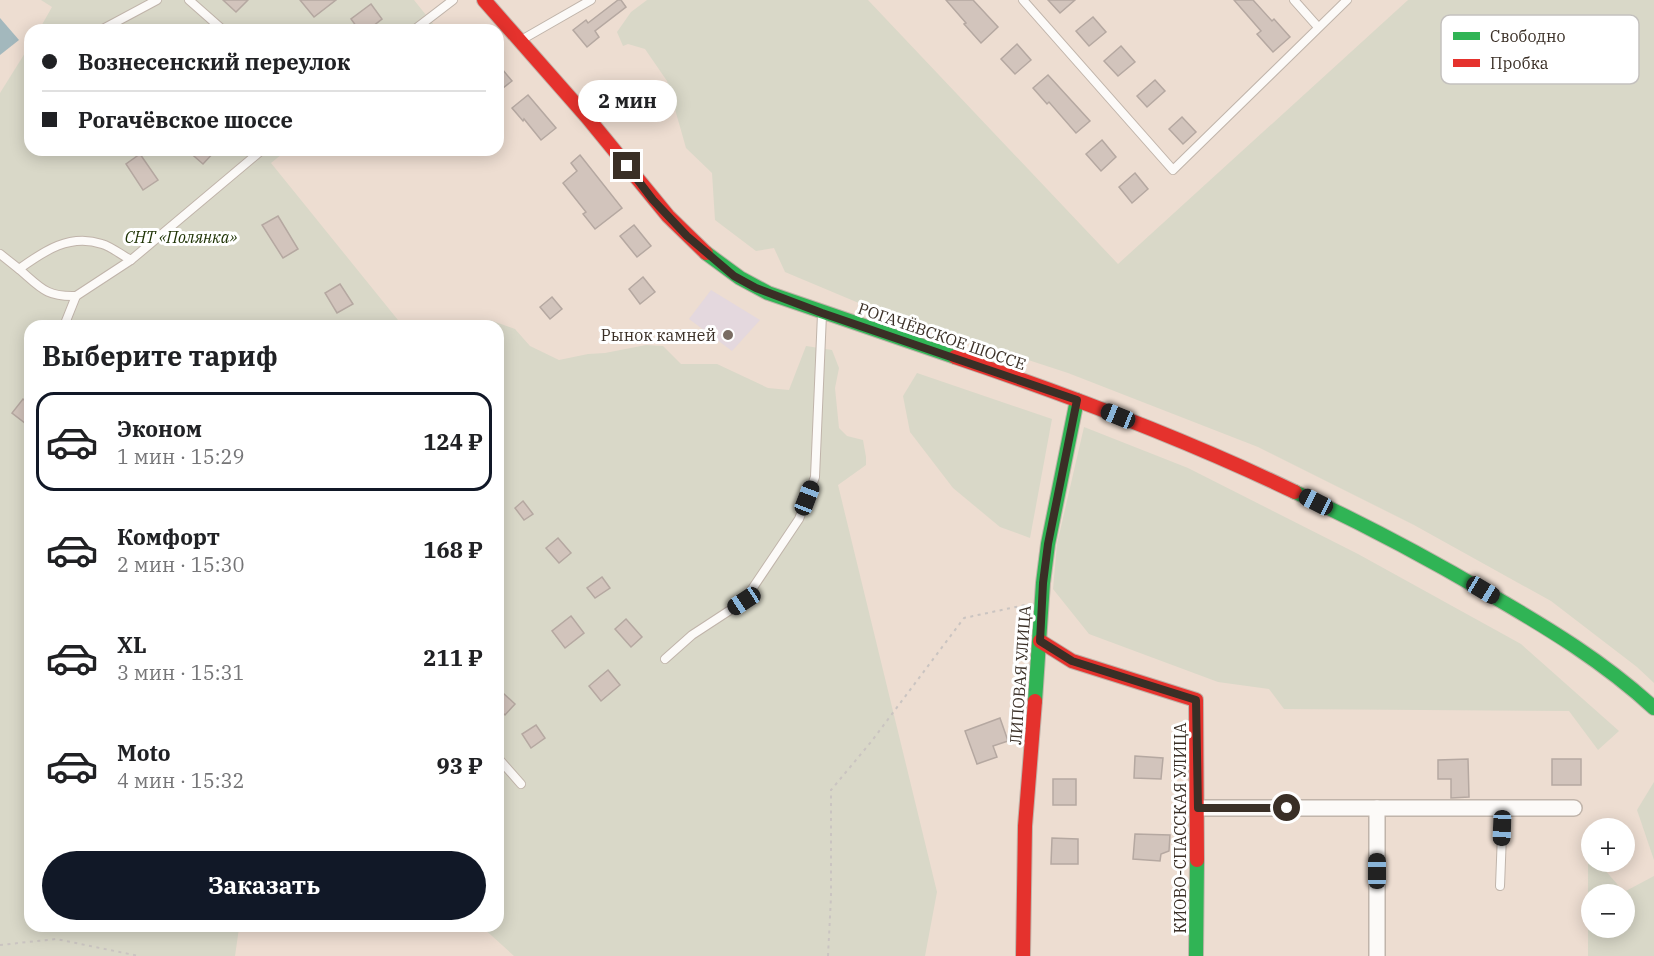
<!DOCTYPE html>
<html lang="ru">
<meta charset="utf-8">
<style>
:root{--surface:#fff;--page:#f6f6f6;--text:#202124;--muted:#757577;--line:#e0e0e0;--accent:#111827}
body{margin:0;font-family:"IBM Plex Serif",serif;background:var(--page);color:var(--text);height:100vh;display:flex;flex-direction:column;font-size:22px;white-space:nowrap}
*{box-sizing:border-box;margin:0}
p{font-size:20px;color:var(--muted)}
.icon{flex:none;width:33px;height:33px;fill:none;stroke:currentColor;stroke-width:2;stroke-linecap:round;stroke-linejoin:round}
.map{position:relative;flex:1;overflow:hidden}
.panel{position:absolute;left:24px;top:320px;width:480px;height:612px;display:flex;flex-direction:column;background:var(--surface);border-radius:18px;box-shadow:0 3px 15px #0003}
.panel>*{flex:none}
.hud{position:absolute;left:24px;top:24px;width:480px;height:132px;border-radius:18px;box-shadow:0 3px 15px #0003;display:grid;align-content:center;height:132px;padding:0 18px;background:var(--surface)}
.buttons{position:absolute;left:1581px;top:818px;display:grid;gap:12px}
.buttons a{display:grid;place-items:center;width:54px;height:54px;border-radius:50%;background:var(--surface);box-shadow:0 3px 15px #0003;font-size:30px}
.end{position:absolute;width:27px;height:27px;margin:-14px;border:8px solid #3a2f26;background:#fff;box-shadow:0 0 0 3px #fff}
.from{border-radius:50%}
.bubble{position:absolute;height:42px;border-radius:21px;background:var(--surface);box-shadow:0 3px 15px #0003;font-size:20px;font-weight:700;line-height:42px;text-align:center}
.car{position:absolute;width:18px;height:36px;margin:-18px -9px;border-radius:8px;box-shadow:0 0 4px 2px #0007;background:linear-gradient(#222 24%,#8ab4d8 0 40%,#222 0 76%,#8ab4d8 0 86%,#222 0)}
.hud b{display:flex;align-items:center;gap:21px;height:57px;font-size:22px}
.hud b+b{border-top:2px solid var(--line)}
.hud i{width:15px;height:15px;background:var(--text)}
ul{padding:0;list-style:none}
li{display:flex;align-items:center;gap:18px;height:99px;margin:0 12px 9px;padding:0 6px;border:3px solid transparent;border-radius:18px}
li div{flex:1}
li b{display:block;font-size:22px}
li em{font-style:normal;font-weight:700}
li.on{border-color:var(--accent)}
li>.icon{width:54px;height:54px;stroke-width:1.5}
h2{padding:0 18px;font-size:27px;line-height:72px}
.button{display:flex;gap:12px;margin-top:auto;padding:12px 18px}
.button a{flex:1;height:69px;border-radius:36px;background:var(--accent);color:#fff;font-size:24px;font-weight:700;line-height:69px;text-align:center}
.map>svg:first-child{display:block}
.commercial{fill:#e4d8de}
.green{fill:#d9d8c8;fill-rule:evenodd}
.water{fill:#a3b8bd}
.building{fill:#d2c4bc;stroke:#b5a8a1;stroke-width:1.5}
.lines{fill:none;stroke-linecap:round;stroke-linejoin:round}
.lane-casing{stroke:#c0b4aa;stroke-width:10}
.street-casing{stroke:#c0b4aa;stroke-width:18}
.fast-casing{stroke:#c0b4aa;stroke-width:16}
.jam-casing{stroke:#c0b4aa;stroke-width:16}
.path{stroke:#cac4c1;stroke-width:2;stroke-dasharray:3 4.5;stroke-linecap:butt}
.lane{stroke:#fcfaf8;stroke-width:8}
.street{stroke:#fcfaf8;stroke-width:15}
.fast{stroke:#30b455;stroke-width:14}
.jam{stroke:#e5322d;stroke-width:14}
.route{stroke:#3a2f26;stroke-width:8}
.poi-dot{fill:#796c62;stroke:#fff;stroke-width:2}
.labels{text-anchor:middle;stroke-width:6;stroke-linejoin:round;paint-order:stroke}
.park-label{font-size:16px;font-style:italic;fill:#1c3102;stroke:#fff}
.poi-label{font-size:16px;fill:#3a2f26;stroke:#fff;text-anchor:end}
.street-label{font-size:16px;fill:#3a2f26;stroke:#fff}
.key{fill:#fff;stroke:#c4c1be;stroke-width:1.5}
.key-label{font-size:16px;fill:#3a2f26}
</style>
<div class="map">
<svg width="1654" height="956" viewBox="0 0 1654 956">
<rect width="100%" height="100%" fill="#edddd1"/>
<polygon class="commercial" points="711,290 760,320 732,351 689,319"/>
<g class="green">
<polygon points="41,0 414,0 438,30 39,30 52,7"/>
<polygon points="647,0 868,0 1118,264 1408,0 1654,0 1654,683 1637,667 1551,601 1414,525 1258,447 1068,373 873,309 785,272 774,248 756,251 715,220 712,173 686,148 667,81 645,49 628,44 623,46 617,32 631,12"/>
<polygon points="30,45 30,150 287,150 271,163 402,325 30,326 30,926 243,926 239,928 235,956 0,956 0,93"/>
<polygon points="490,320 515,329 530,346 559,360 588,354 605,353 646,345 663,346 681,364 717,364 768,388 789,390 806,346 832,350 839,368 835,388 839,428 847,436 863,440 866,457 866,465 838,485 937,892 925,956 514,956 481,926 498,926 498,326 479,326"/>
<polygon points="917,373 1052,419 1030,538 1000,527 953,488 910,432 903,396"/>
<polygon points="1084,427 1188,468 1358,554 1521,644 1619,731 1598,750 1569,711 1284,709 1269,689 1218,682 1089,634 1053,589 1057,544"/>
<polygon points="1654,782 1654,860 1637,810"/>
<path d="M1588,850L1591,854L1592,861H1597L1624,892L1654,876V956H1588ZM1592,894H1624V927H1592Z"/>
</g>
<polygon class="water" points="0,18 19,40 0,55"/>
<g class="building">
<polygon points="223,0 248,0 236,12"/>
<polygon points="300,0 336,0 314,17"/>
<polygon points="618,0 621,0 626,7 595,31 599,37 587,47 573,30 586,20 588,23"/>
<polygon points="946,0 973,0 998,27 981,43 964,24 966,23"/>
<polygon points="1048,0 1075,0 1060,13"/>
<polygon points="1234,0 1253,0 1272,21 1274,19 1290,37 1273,52 1257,34 1261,31"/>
<polygon points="371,4 382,19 368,30 359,30 351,19"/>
<polygon points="1093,17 1106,32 1089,46 1076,31"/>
<polygon points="1017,44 1031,60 1015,74 1001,59"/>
<polygon points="1121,46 1135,62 1118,76 1104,61"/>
<polygon points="498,64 512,81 498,92"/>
<polygon points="1048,75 1090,121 1076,133 1049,102 1047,104 1033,88"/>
<polygon points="1155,80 1165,91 1147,107 1137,96"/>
<polygon points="528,95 556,128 541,140 524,119 523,121 512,108"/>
<polygon points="1182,117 1196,132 1183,144 1169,129"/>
<polygon points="1102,140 1116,157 1101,171 1086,154"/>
<polygon points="187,150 216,150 203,164"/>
<polygon points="140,154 158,180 143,190 126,164"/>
<polygon points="580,155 622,208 595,229 583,214 586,212 563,183 577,171 571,163"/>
<polygon points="1135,173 1148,189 1132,203 1119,187"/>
<polygon points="278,216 298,249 283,258 262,225"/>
<polygon points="634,225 651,246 637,257 620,236"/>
<polygon points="643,277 655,292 640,304 629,289"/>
<polygon points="340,284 353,304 337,313 325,293"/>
<polygon points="552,297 562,309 550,319 540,307"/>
<polygon points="23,399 30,405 30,427 12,413"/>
<polygon points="523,501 533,514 524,520 515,508"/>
<polygon points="558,538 571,553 559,563 546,548"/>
<polygon points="602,577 610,588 595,598 587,588"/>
<polygon points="571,616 584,633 565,648 552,631"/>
<polygon points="626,619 642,637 631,647 615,629"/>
<polygon points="608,670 620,685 601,701 589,686"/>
<polygon points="503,693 515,704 505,715 498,708 498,698"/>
<polygon points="1000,718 1008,741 993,746 997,757 977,764 965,731"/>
<polygon points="536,725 545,738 531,748 522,734"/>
<polygon points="1135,756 1163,758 1161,779 1134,778"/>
<polygon points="1468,759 1469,797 1451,798 1451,779 1438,779 1438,760"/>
<rect x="1552" y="759" width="29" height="26"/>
<rect x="1053" y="779" width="23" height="26"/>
<polygon points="1135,834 1170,835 1169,851 1161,854 1160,861 1133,859"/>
<polygon points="1052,838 1078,839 1078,864 1051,864"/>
</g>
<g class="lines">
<defs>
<g id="lane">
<polyline points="189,0 223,30"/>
<polyline points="1023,0 1173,170 1347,0"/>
<polyline points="1294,0 1318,27"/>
<polyline points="101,30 157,0"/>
<polyline points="414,30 453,0"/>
<polyline points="523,39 591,0"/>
<path d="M0,254L19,269C44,251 70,233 102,244C112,247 121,255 131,260L262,150"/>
<path d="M19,269C41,288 46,297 76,296L64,326"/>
<polyline points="76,296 131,260"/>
<polyline points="665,659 692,635 744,601 799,519 815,477 822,314"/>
<polyline points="498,758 521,784"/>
<polyline points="1500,886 1503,808"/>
</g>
<g id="street">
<polyline points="1198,808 1574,808"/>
<polyline points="1377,808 1377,956"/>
</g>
<g id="fast">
<polyline points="706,253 740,278 768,293 955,357"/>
<path d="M1295,492C1362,523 1426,557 1489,594C1548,628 1604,662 1654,708"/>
<polyline points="1035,701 1043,583 1048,544 1077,400"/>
<polyline points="1196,956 1197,860"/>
</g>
<g id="jam">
<polyline points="484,0 587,117 668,216 706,253"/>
<path d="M955,357C1071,396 1185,439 1295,492"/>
<polyline points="1040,641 1072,661 1196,700 1197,860"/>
<polyline points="1023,956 1025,826 1035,701"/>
</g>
</defs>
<use href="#lane" class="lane-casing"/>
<use href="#street" class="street-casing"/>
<use href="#fast" class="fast-casing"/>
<use href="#jam" class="jam-casing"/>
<g class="path">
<polyline points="0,945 56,939 139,956"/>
<polyline points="828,956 831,897 831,790 871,742 964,618 1025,605"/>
</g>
<use href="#lane" class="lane"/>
<use href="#street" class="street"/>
<use href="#fast" class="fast"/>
<use href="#jam" class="jam"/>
</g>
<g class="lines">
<polyline class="route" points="627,166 653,200 687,236 734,276 756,288 822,313 1077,400 1048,544 1043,583 1040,641 1072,661 1196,700 1198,808 1287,808"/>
</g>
<circle class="poi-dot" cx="728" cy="335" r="6"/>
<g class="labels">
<g class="park-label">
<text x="181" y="243">СНТ «Полянка»</text>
</g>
<g class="poi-label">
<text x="716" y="341">Рынок камней</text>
</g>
<g class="street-label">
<text transform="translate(942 336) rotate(19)" y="6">РОГАЧЁВСКОЕ ШОССЕ</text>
<text transform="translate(1020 675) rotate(-86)" y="6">ЛИПОВАЯ УЛИЦА</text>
<text transform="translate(1180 828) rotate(-90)" y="6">КИОВО-СПАССКАЯ УЛИЦА</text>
</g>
</g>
<rect x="1441" y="15" width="198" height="69" rx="9" class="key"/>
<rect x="1453" y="32" width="27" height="8" fill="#30b455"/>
<rect x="1453" y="59" width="27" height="8" fill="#e5322d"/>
<g class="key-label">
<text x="1490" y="42">Свободно</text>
<text x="1490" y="69">Пробка</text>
</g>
</svg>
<div class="buttons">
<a>+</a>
<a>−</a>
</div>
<i class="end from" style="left:1287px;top:808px"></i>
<i class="end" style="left:627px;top:166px"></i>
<div class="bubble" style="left:578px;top:80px;width:99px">2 мин</div>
<i class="car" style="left:1118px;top:416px;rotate:292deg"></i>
<i class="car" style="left:807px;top:498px;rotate:21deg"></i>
<i class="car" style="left:1316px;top:502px;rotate:297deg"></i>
<i class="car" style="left:1483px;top:590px;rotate:121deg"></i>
<i class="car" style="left:744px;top:601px;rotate:237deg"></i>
<i class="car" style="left:1502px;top:828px;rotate:182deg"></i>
<i class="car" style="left:1377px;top:871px;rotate:0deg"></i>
<div class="hud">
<b><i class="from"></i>Вознесенский переулок</b>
<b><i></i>Рогачёвское шоссе</b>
</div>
<section class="panel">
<h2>Выберите тариф</h2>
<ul>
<li class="on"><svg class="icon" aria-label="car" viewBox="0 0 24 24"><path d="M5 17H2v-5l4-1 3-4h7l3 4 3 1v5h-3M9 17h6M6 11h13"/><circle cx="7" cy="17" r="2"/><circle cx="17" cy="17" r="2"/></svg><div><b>Эконом</b><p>1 мин · 15:29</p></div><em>124 ₽</em></li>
<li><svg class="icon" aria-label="car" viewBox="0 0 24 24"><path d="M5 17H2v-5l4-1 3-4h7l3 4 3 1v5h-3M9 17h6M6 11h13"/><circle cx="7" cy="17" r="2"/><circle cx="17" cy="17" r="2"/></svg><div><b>Комфорт</b><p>2 мин · 15:30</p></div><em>168 ₽</em></li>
<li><svg class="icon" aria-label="car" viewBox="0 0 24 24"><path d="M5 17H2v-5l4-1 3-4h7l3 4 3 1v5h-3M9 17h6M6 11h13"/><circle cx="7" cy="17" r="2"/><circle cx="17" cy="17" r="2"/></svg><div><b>XL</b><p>3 мин · 15:31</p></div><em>211 ₽</em></li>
<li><svg class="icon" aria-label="car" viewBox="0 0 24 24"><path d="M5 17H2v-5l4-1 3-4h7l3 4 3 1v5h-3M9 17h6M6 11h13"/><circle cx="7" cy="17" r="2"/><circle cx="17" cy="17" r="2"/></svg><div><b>Moto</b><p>4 мин · 15:32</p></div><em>93 ₽</em></li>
</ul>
<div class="button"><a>Заказать</a></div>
</section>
</div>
